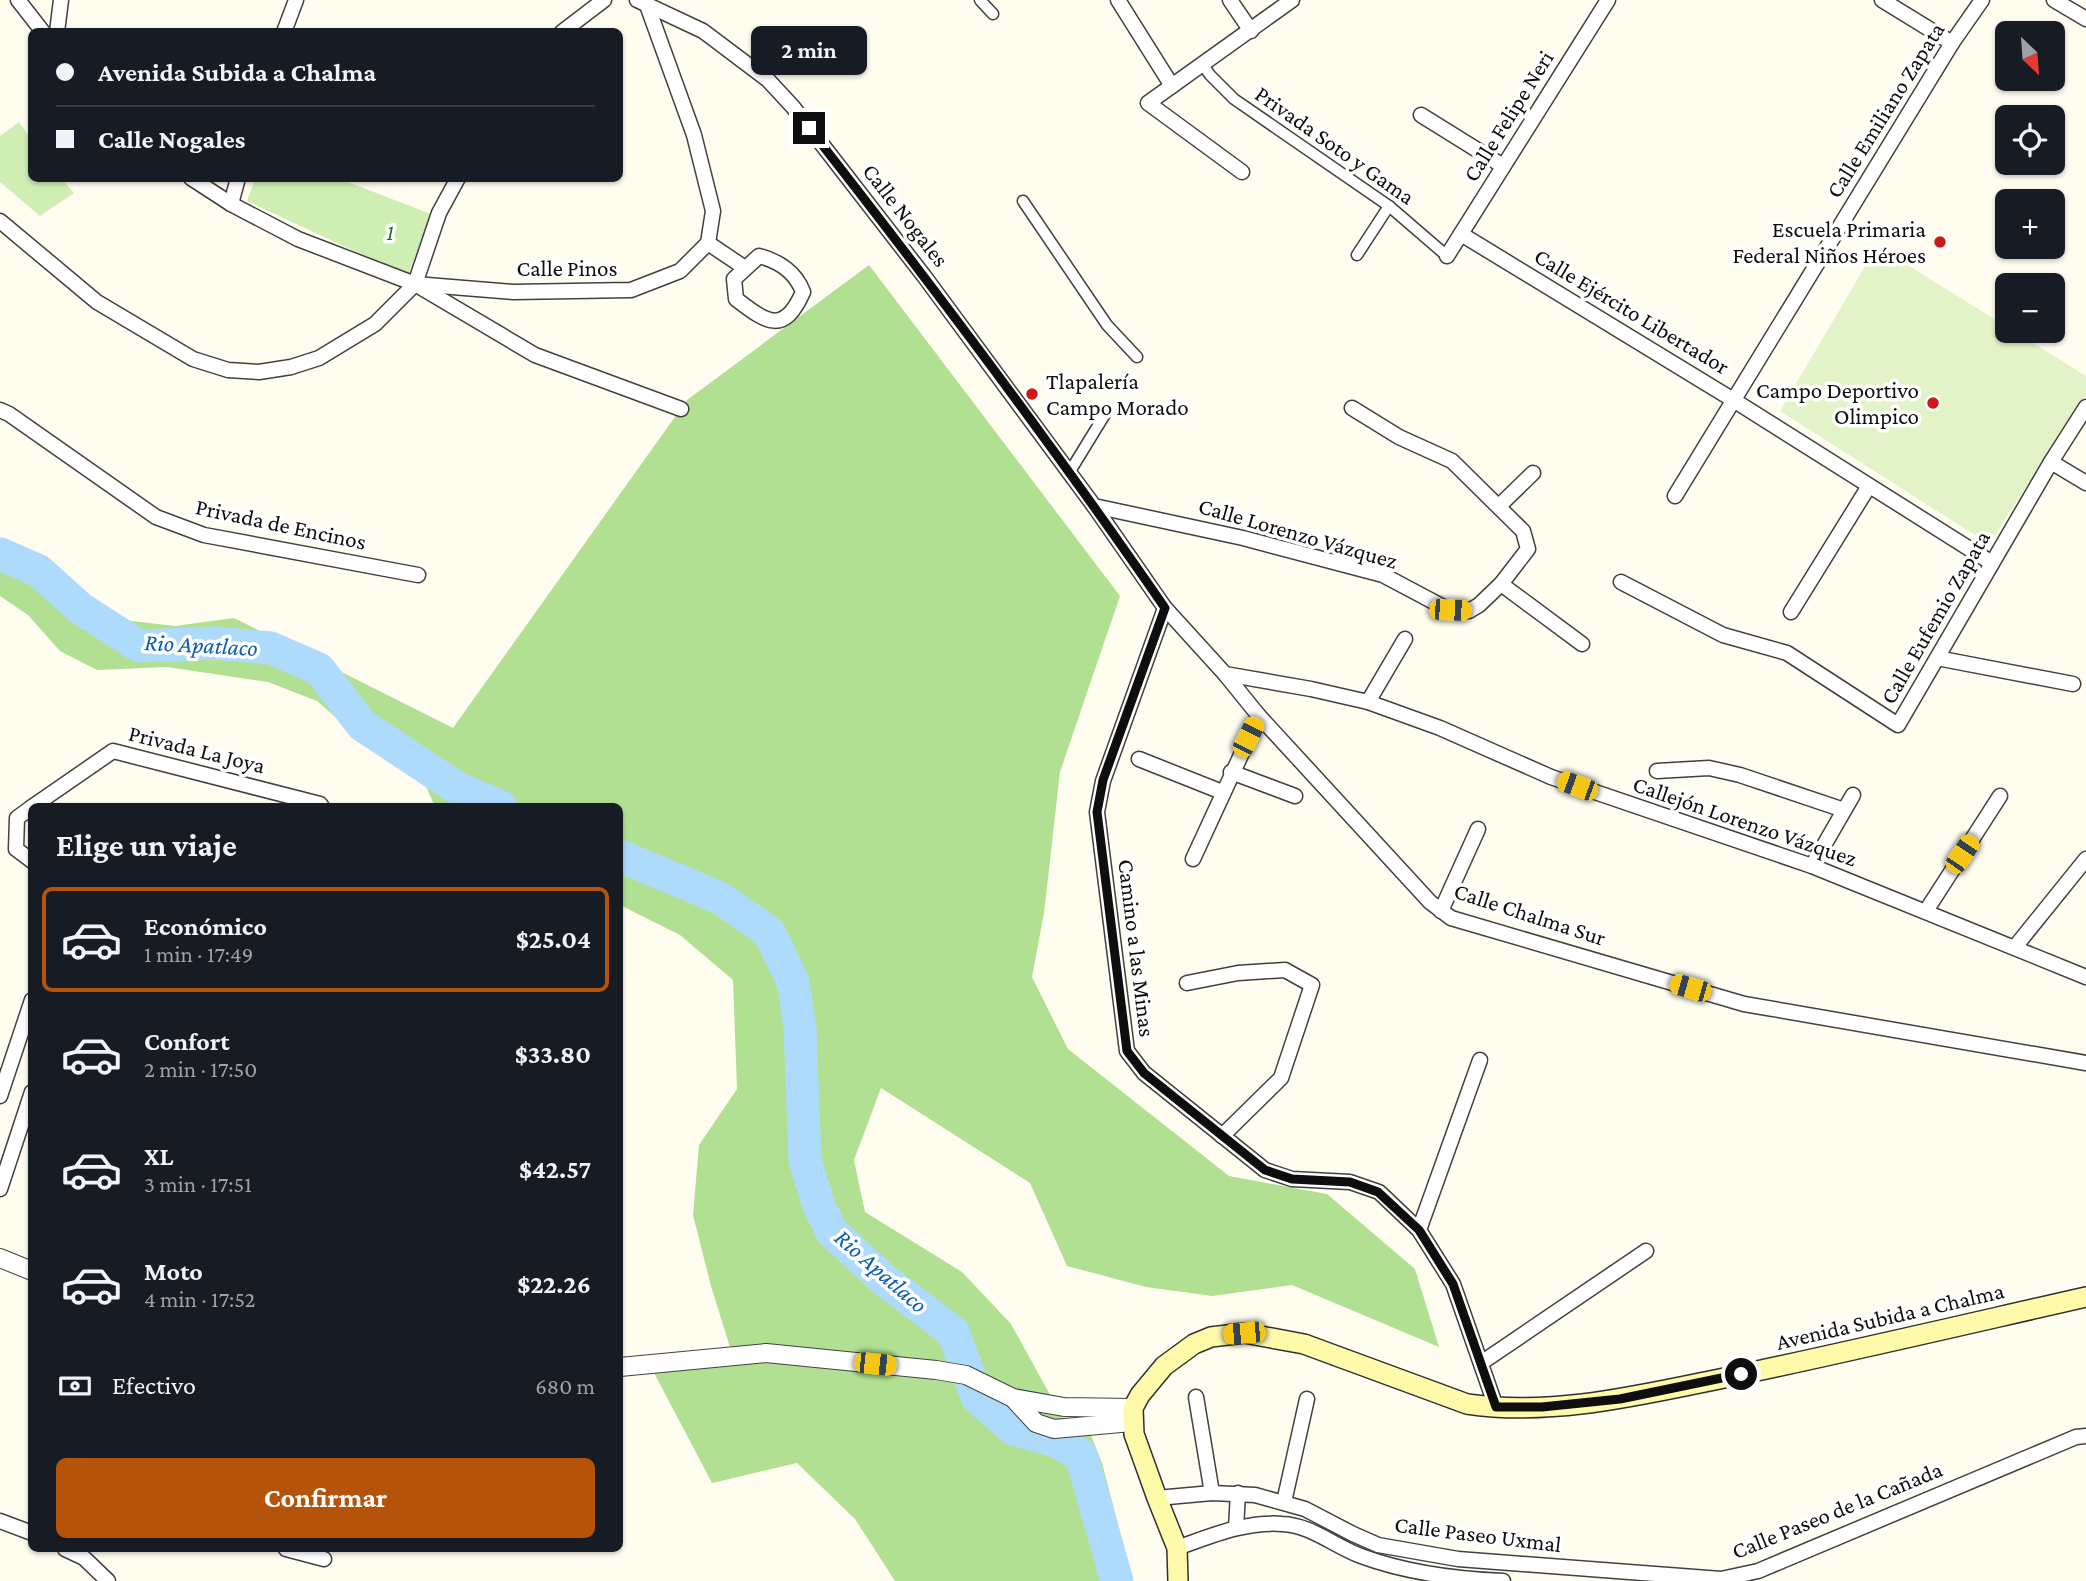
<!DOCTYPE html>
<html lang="es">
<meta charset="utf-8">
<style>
:root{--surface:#171b24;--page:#242831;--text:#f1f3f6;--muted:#9ea1a6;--line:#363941;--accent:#b45309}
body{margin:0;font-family:"Crimson Pro",serif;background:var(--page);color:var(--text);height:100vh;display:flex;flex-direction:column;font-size:26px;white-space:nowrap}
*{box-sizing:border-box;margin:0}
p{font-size:23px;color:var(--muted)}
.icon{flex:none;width:38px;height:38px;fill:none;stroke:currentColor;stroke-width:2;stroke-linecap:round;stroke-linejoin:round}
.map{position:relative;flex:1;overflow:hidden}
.sheet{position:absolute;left:28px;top:803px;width:595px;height:749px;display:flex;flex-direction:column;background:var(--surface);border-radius:10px;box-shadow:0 2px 5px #0004}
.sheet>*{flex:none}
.hud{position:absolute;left:28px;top:28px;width:595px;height:154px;border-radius:10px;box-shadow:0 2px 5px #0004;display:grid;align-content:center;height:154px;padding:0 28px;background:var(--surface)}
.needle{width:46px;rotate:155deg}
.tools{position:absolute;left:1995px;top:21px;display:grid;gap:14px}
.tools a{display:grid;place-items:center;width:70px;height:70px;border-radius:10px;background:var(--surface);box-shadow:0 2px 5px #0004;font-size:35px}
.end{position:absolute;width:32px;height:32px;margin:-16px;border:9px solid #0e0e0e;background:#fff;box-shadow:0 0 0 4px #fff}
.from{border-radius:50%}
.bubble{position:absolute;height:49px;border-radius:10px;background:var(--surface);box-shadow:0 2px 5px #0004;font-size:23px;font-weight:700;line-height:49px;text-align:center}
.car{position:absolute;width:21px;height:42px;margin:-21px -10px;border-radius:9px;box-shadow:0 0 5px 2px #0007;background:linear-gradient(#f5c518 24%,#345 0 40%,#f5c518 0 76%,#345 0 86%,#f5c518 0)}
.hud b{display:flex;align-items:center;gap:24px;height:66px;font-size:26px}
.hud b+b{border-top:2px solid var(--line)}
.hud i{width:18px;height:18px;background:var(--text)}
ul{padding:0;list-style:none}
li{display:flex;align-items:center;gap:21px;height:105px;margin:0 14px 10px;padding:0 14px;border:4px solid transparent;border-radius:10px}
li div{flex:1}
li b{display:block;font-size:26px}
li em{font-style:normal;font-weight:700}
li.selected{border-color:var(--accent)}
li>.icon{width:63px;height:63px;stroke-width:1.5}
h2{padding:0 28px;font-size:32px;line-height:84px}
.pay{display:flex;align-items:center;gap:18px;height:77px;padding:0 28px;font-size:26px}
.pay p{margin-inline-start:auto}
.primary-button{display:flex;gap:14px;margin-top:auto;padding:14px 28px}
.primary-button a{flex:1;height:80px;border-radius:10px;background:var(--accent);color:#fff;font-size:28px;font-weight:700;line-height:80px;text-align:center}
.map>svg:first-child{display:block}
.green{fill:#cfeeb4}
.forest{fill:#b1e092}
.pitch{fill:#e2f4c7}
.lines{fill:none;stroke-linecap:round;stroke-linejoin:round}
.river{stroke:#aedbfc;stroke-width:33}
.pedestrian-casing{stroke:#414141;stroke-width:13}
.minor-casing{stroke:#414141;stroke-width:17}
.tertiary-casing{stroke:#414141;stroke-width:20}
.secondary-casing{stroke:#303030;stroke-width:22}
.pedestrian{stroke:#fff;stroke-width:10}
.minor{stroke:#fff;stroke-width:14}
.tertiary{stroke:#fff;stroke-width:18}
.secondary{stroke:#fffaaa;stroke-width:19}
.route{stroke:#0e0e0e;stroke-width:9}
.poi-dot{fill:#cd1917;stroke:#fff;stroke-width:2.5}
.labels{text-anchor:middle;stroke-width:7;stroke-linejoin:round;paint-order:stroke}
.street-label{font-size:23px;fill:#0e0e0e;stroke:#fff}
.poi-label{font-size:23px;fill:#0e0e0e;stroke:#fff;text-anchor:end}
.park-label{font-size:23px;font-style:italic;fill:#246d17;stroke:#fff}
.water-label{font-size:24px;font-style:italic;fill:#0a5dad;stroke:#fff}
</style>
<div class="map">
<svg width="2086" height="1581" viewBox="0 0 2086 1581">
<rect width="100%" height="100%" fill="#fffdef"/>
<g class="green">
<polygon points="19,122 31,139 32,178 62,179 74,193 40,216 0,182 0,136"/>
<polygon points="255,179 340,179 431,214 408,276 247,201"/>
</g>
<polygon class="forest" points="869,265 1120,596 1060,772 1044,913 1032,977 1068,1049 1229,1176 1327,1194 1415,1269 1439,1347 1292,1285 1212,1296 1146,1287 1067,1266 1030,1183 881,1088 854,1160 865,1212 962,1272 1011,1324 1065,1422 1087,1425 1102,1463 1133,1581 895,1581 855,1519 797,1463 712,1483 651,1367 733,1357 711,1286 693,1215 699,1145 737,1089 733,980 680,935 620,905 620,807 435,807 425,784 379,755 317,701 268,682 167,667 97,670 60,651 28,615 0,596 0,545 64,581 123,620 175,626 234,618 453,728 687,400"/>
<polygon class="pitch" points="1877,246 2007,327 2007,331 2014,331 2086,376 2086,395 1989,544 1780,411"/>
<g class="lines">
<g class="river">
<polyline points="0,554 39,571 80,608 139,646 216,643 271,648 319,669 362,725 457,788 501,807"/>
<polyline points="620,856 720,898 769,932 793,982 800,1028 805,1160 819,1206 832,1232 882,1278 953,1332 977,1397 1013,1429 1053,1440 1081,1455 1117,1581"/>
</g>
<defs>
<g id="pedestrian">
<polyline points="980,0 993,14"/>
<polyline points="1203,65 1210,75 1234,99 1389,206 1447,256"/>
<polyline points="1023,201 1107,325 1137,357"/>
<polyline points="1357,255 1389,206"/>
<polyline points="1069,473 1107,411"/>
</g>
<g id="minor">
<polyline points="18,0 43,32"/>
<polyline points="637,0 703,31 768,80 793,107 924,276 1094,506 1165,608 1225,674 1259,716 1430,902 1451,918 1744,1004 2086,1063"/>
<polyline points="1118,0 1172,86"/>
<polyline points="1230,0 1251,31"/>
<polyline points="1882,0 1952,43"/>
<polyline points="2054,0 2086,19"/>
<polyline points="57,32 61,0"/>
<polyline points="284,32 296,0"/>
<polyline points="562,32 604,0"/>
<polyline points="1421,115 1503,166"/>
<polyline points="1242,172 1148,103 1292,0"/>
<polyline points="191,178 231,204 298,239 415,284 535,355 681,409"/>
<polyline points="231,204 238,178"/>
<polyline points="0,221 97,302 193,359 228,370 259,372 291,367 319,358 375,324 415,284 439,213 458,178"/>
<polyline points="1461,234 1735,401 1992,563"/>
<polyline points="708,243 745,268"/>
<path d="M759,256C779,261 796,273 803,292C784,335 767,323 736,299L734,279Z"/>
<polyline points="1447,256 1608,0"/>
<polyline points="415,284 513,292 631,290 680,271 708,243 713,211 694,135 647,5"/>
<polyline points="0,410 9,414 156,517 204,535 418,575"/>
<polyline points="2051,462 2086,483"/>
<polyline points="1675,496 1952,43 1982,0"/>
<polyline points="1094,506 1243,538 1383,575 1449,610 1469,611 1479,605 1501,584 1528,549 1523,531 1452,461 1399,437 1352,408"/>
<polyline points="1499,506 1533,473"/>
<polyline points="1621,582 1723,635 1787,653 1898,725 2051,462 2086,407"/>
<polyline points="1501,584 1582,644"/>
<polyline points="1165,608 1103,781 1097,812 1127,1051 1144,1073 1265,1170 1292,1179 1350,1182 1379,1192 1419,1230 1453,1284 1496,1407"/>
<polyline points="1791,612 1869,486"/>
<polyline points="1937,658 2073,684"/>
<polyline points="1225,674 1311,689 1368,702 1440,728 1551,777 1812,866 2086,977"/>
<polyline points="1368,702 1405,639"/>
<polyline points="1139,759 1222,792"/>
<polyline points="1657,771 1709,768 1740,775 1844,810"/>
<polyline points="1231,772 1295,796"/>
<polyline points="32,807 113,751 320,804 322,807"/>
<polyline points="32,807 17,818 16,849 32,861"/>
<polyline points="1193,859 1259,716"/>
<polyline points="1812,866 1853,795"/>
<polyline points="1441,911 1478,829"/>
<polyline points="1926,911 2000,796"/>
<polyline points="2015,947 2086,859"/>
<polyline points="1187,983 1238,973 1285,970 1312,985 1281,1078 1222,1136"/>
<polyline points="0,1096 32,1000"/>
<polyline points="0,1189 32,1092"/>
<polyline points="1419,1230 1480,1060"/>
<polyline points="1481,1363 1646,1251"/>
<polyline points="1196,1397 1212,1493"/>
<polyline points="1157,1498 1212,1493 1255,1495 1305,1509 1353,1534 1378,1545 1458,1559 1721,1579 1758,1571 2076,1437 2086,1436"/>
<polyline points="1284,1502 1307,1399"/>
<polyline points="0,1521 32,1533"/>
<polyline points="1236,1528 1238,1493"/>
<path d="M1177,1548C1211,1536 1245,1521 1282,1524C1311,1525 1334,1546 1361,1556C1407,1573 1454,1579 1503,1581"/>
<polyline points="65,1549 84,1558 108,1581"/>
<polyline points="286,1549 324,1559"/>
</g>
<g id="tertiary">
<polyline points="0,1258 32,1271"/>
<polyline points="620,1367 766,1353 936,1370 966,1375 1013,1398 1064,1407 1133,1408"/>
<polyline points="1013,1398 1036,1423 1054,1429 1132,1422"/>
</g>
<path id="secondary" d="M1178,1581L1177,1548L1157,1498L1134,1434L1133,1408L1140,1395L1164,1366L1194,1344L1211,1337L1244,1333L1304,1344L1467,1404C1554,1417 1644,1394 1729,1377C1848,1352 1967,1324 2086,1297"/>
</defs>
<use href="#pedestrian" class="pedestrian-casing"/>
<use href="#minor" class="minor-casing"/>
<use href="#tertiary" class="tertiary-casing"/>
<use href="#secondary" class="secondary-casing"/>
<use href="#pedestrian" class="pedestrian"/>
<use href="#minor" class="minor"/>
<use href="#tertiary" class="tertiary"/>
<use href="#secondary" class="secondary"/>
</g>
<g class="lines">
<path class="route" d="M809,128C932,285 1052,444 1165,608L1103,780L1097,812L1127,1051L1144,1073L1265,1170L1292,1179L1350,1182L1378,1192L1419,1230L1453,1284L1496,1407H1542L1620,1399L1741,1374"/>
</g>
<g class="poi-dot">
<circle cx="1940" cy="242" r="7"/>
<circle cx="1032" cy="394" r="7"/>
<circle cx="1933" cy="403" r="7"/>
</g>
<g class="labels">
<g class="street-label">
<text transform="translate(1885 110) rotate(-58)" y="8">Calle Emiliano Zapata</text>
<text transform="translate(1508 116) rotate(-58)" y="8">Calle Felipe Neri</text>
<text transform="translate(1335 145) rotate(35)" y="8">Privada Soto y Gama</text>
<text transform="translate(906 215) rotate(52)" y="8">Calle Nogales</text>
<text x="567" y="276">Calle Pinos</text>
<text transform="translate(1632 311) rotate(31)" y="8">Calle Ejército Libertador</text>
<text transform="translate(281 524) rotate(12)" y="8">Privada de Encinos</text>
<text transform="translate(1298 533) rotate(16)" y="8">Calle Lorenzo Vázquez</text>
<text transform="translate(1935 617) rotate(-60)" y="8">Calle Eufemio Zapata</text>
<text transform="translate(197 749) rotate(14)" y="8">Privada La Joya</text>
<text transform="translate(1745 821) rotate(19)" y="8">Callejón Lorenzo Vázquez</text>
<text transform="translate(1530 914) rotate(18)" y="8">Calle Chalma Sur</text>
<text transform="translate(1137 948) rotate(83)" y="8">Camino a las Minas</text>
<text transform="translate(1890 1316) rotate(-13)" y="8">Avenida Subida a Chalma</text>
<text transform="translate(1837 1510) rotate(-22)" y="8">Calle Paseo de la Cañada</text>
<text transform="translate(1478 1534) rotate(7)" y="8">Calle Paseo Uxmal</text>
</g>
<g class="poi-label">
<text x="1926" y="237">Escuela Primaria<tspan x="1926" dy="26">Federal Niños Héroes</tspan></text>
<text x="1046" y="389" text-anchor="start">Tlapalería<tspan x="1046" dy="26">Campo Morado</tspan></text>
<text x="1919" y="398">Campo Deportivo<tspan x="1919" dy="26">Olimpico</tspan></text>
</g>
<g class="park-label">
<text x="390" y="240">1</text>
</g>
<g class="water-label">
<text transform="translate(201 645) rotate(3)" y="8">Rio Apatlaco</text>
<text transform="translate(881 1271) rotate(41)" y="8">Rio Apatlaco</text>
</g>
</g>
</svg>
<div class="tools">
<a><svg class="needle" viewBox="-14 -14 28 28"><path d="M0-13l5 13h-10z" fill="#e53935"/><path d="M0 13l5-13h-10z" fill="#9ea1a6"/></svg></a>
<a><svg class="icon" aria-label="locate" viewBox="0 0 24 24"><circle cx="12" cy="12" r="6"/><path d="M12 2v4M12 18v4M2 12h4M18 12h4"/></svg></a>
<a>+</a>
<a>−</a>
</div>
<i class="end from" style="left:1741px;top:1374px"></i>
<i class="end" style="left:809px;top:128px"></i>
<div class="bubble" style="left:751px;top:26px;width:116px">2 min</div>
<i class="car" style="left:1450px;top:610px;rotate:92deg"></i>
<i class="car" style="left:1248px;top:737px;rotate:27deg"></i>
<i class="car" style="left:1577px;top:786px;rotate:290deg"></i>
<i class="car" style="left:1962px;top:854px;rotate:34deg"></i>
<i class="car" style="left:1690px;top:988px;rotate:286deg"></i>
<i class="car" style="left:1244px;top:1333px;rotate:265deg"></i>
<i class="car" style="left:875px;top:1364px;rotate:96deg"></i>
<div class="hud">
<b><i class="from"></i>Avenida Subida a Chalma</b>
<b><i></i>Calle Nogales</b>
</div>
<section class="sheet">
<h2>Elige un viaje</h2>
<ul>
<li class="selected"><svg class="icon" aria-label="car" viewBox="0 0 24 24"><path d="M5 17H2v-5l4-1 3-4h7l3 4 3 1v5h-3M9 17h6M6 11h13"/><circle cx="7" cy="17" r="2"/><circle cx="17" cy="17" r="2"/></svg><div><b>Económico</b><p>1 min · 17:49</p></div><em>$25.04</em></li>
<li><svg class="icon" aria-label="car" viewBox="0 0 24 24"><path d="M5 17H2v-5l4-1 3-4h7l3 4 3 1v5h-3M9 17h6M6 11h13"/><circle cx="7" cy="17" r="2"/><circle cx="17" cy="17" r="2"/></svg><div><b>Confort</b><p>2 min · 17:50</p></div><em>$33.80</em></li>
<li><svg class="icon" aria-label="car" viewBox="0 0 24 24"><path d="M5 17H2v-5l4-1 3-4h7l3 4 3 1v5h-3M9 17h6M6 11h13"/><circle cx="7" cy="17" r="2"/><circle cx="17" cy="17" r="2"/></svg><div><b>XL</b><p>3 min · 17:51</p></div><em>$42.57</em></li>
<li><svg class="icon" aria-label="car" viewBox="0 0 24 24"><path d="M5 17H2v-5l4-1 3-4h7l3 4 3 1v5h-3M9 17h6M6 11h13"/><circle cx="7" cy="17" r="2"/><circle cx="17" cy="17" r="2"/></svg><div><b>Moto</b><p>4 min · 17:52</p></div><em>$22.26</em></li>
</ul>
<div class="pay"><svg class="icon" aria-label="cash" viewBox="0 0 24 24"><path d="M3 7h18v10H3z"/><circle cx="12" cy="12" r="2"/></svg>Efectivo<p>680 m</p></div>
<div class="primary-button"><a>Confirmar</a></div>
</section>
</div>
